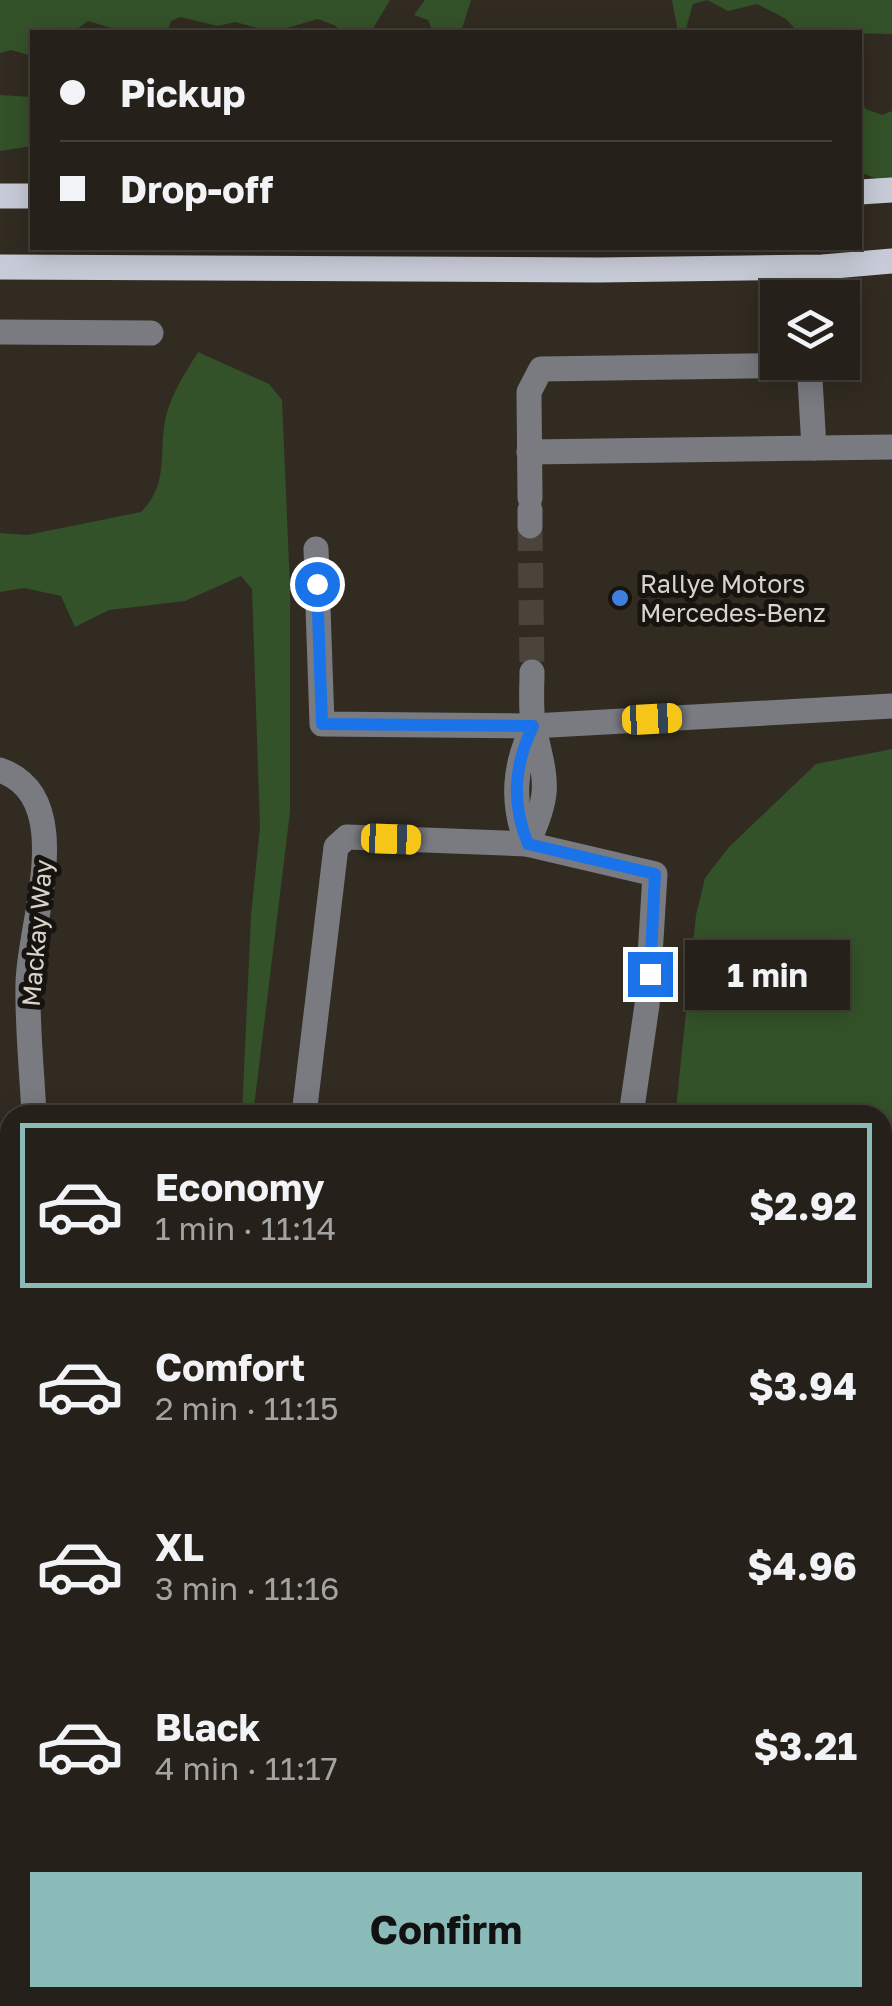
<!DOCTYPE html>
<meta charset="utf-8">
<style>
:root{--surface:#252019;--page:#312d26;--text:#f1f3f6;--muted:#a3a3a2;--line:#423e38;--accent:#8bbbb9}
body{margin:0;font-family:"Golos Text",sans-serif;background:var(--page);color:var(--text);height:100vh;display:flex;flex-direction:column;font-size:38px;white-space:nowrap}
*{box-sizing:border-box;margin:0}
p{font-size:32px;color:var(--muted)}
.icon{flex:none;width:55px;height:55px;fill:none;stroke:currentColor;stroke-width:2;stroke-linecap:round;stroke-linejoin:round}
.map{position:relative;flex:1;overflow:hidden}
.details{position:absolute;left:0px;top:1105px;width:892px;height:902px;display:flex;flex-direction:column;background:var(--surface);border-radius:30px 30px 0 0;box-shadow:0 5px 25px #0003,0 0 0 2px var(--line)}
.details>*{flex:none}
.hud{position:absolute;left:30px;top:30px;width:832px;height:220px;border-radius:0px;box-shadow:0 5px 25px #0003,0 0 0 2px var(--line);display:grid;align-content:center;height:220px;padding:0 30px;background:var(--surface)}
.fabs{position:absolute;left:760px;top:280px;display:grid;gap:20px}
.fabs a{display:grid;place-items:center;width:100px;height:100px;border-radius:0px;background:var(--surface);box-shadow:0 5px 25px #0003,0 0 0 2px var(--line);font-size:50px}
.end{position:absolute;width:45px;height:45px;margin:-22px;border:12px solid #1a73e8;background:#fff;box-shadow:0 0 0 5px #fff}
.from{border-radius:50%}
.bubble{position:absolute;height:70px;border-radius:0px;background:var(--surface);box-shadow:0 5px 25px #0003,0 0 0 2px var(--line);font-size:32px;font-weight:700;line-height:70px;text-align:center}
.car{position:absolute;width:30px;height:60px;margin:-30px -15px;border-radius:12px;box-shadow:0 0 8px 2px #0007;background:linear-gradient(#f5c518 24%,#345 0 40%,#f5c518 0 76%,#345 0 86%,#f5c518 0)}
.hud b{display:flex;align-items:center;gap:35px;height:95px;font-size:38px}
.hud b+b{border-top:2px solid var(--line)}
.hud i{width:25px;height:25px;background:var(--text)}
ul{padding:18px 0 0;list-style:none}
li{display:flex;align-items:center;gap:30px;height:165px;margin:0 20px 15px;padding:0 10px;border:5px solid transparent;border-radius:0px}
li div{flex:1}
li b{display:block;font-size:38px}
li em{font-style:normal;font-weight:700}
li.selected{border-color:var(--accent)}
li>.icon{width:90px;height:90px;stroke-width:1.5}
.cta{display:flex;gap:20px;margin-top:auto;padding:20px 30px}
.cta a{flex:1;height:115px;border-radius:0px;background:var(--accent);color:#111;font-size:40px;font-weight:700;line-height:115px;text-align:center}
.map>svg:first-child{display:block}
.green{fill:#345229}
.lines{fill:none;stroke-linecap:round;stroke-linejoin:round}
.minor-tunnel{stroke:#4a443b;stroke-width:25;stroke-dasharray:25 12;stroke-linecap:butt}
.minor{stroke:#797b81;stroke-width:25}
.major{stroke:#c7cbd7;stroke-width:25}
.rail{stroke:#9b968e;stroke-width:8;stroke-dasharray:18 18;stroke-linecap:butt}
.route{stroke:#1a73e8;stroke-width:12}
.shop-dot{fill:#3f7fe0;stroke:#17140f;stroke-width:4}
.labels{text-anchor:middle;stroke-width:10;stroke-linejoin:round;paint-order:stroke}
.poi-label{font-size:25px;fill:#d8d4cd;stroke:#17140f;text-anchor:start}
.street-label{font-size:25px;fill:#d8d4cd;stroke:#17140f}
</style>
<div class="map">
<svg width="892" height="2006" viewBox="0 0 892 2006">
<rect width="100%" height="100%" fill="#312b21"/>
<g class="green">
<polygon points="0,0 390,0 371,32 340,32 336,26 318,19 273,32 235,22 218,26 180,17 171,21 167,32 125,32 88,21 73,32 32,32 32,56 11,50 0,53"/>
<polygon points="425,0 471,0 461,32 433,32 428,20 414,15"/>
<polygon points="672,0 892,0 892,34 798,32 786,19 757,4 728,11 707,0 693,4 685,32 678,32"/>
<polygon points="0,95 32,97 32,146 0,151"/>
<polygon points="860,101 866,109 882,115 892,111 892,178 884,182 860,172"/>
<path d="M198,352L269,384L282,400L290,587V812L253,1115H242L251,916L260,827L252,589L241,576L185,601L109,610L75,627L61,596L24,588L0,592V533L27,535L141,512C170,484 158,452 166,416C172,393 185,373 198,352Z"/>
<polygon points="892,749 892,1186 883,1194 882,1115 677,1115 677,1099 696,915 705,878 729,847 816,764"/>
<polygon points="892,1266 892,1332 883,1340 883,1273"/>
<polygon points="10,1567 10,1749 7,1740 0,1744 0,1570"/>
<polygon points="10,1761 10,1918 0,1928 0,1775"/>
<polygon points="882,1847 892,1862 892,1998 883,1994"/>
<polygon points="21,1998 213,1998 204,2006 11,2006"/>
</g>
<g class="lines">
<polyline class="minor-tunnel" points="530,526 532,672"/>
<g class="minor">
<polyline points="806,298 823,267"/>
<polyline points="0,332 151,333"/>
<polyline points="809,362 814,448"/>
<polyline points="529,452 892,447"/>
<polyline points="530,498 529,392 541,369 812,365"/>
<polyline points="530,510 530,526"/>
<polyline points="316,549 322,724 533,726 892,706"/>
<path d="M0,770C79,798 29,922 28,983C27,1027 32,1071 34,1115"/>
<path d="M527,844C552,792 546,781 534,728C530,711 532,690 532,672"/>
<path d="M527,844C511,802 514,766 533,726"/>
<polyline points="304,1115 336,847 347,837 527,844 655,874 647,1005 631,1115"/>
<polyline points="0,1346 10,1334"/>
<polyline points="882,1376 892,1368"/>
<polyline points="882,1688 892,1698"/>
<polyline points="882,1848 892,1853"/>
<polyline points="817,1998 840,2006"/>
<polyline points="593,2006 612,1998"/>
</g>
<g class="major">
<polyline points="860,192 892,190"/>
<polyline points="0,196 32,196"/>
<polyline points="0,267 599,270 823,267 892,261"/>
</g>
<g class="rail">
<polyline points="882,1217 892,1210"/>
<polyline points="882,1247 892,1239"/>
<polyline points="0,1952 10,1942"/>
<polyline points="0,1979 10,1970"/>
</g>
</g>
<g class="lines">
<path class="route" d="M317,584L322,724L533,726C514,766 511,802 528,844L655,874L650,974"/>
</g>
<circle class="shop-dot" cx="620" cy="598" r="10"/>
<g class="labels">
<g class="poi-label">
<text x="640" y="593">Rallye Motors<tspan x="640" dy="29">Mercedes-Benz</tspan></text>
</g>
<g class="street-label">
<text transform="translate(37 933) rotate(-85)" y="9">Mackay Way</text>
</g>
</g>
</svg>
<div class="fabs">
<a><svg class="icon" aria-label="layers" viewBox="0 0 24 24"><path d="M12 4l9 5-9 5-9-5zM3 14l9 5 9-5"/></svg></a>
</div>
<i class="end from" style="left:317px;top:584px"></i>
<i class="end" style="left:650px;top:974px"></i>
<div class="bubble" style="left:685px;top:940px;width:165px">1 min</div>
<i class="car" style="left:652px;top:719px;rotate:87deg"></i>
<i class="car" style="left:391px;top:839px;rotate:92deg"></i>
<div class="hud">
<b><i class="from"></i>Pickup</b>
<b><i></i>Drop-off</b>
</div>
<section class="details">
<ul>
<li class="selected"><svg class="icon" aria-label="car" viewBox="0 0 24 24"><path d="M5 17H2v-5l4-1 3-4h7l3 4 3 1v5h-3M9 17h6M6 11h13"/><circle cx="7" cy="17" r="2"/><circle cx="17" cy="17" r="2"/></svg><div><b>Economy</b><p>1 min · 11:14</p></div><em>$2.92</em></li>
<li><svg class="icon" aria-label="car" viewBox="0 0 24 24"><path d="M5 17H2v-5l4-1 3-4h7l3 4 3 1v5h-3M9 17h6M6 11h13"/><circle cx="7" cy="17" r="2"/><circle cx="17" cy="17" r="2"/></svg><div><b>Comfort</b><p>2 min · 11:15</p></div><em>$3.94</em></li>
<li><svg class="icon" aria-label="car" viewBox="0 0 24 24"><path d="M5 17H2v-5l4-1 3-4h7l3 4 3 1v5h-3M9 17h6M6 11h13"/><circle cx="7" cy="17" r="2"/><circle cx="17" cy="17" r="2"/></svg><div><b>XL</b><p>3 min · 11:16</p></div><em>$4.96</em></li>
<li><svg class="icon" aria-label="car" viewBox="0 0 24 24"><path d="M5 17H2v-5l4-1 3-4h7l3 4 3 1v5h-3M9 17h6M6 11h13"/><circle cx="7" cy="17" r="2"/><circle cx="17" cy="17" r="2"/></svg><div><b>Black</b><p>4 min · 11:17</p></div><em>$3.21</em></li>
</ul>
<div class="cta"><a>Confirm</a></div>
</section>
</div>
